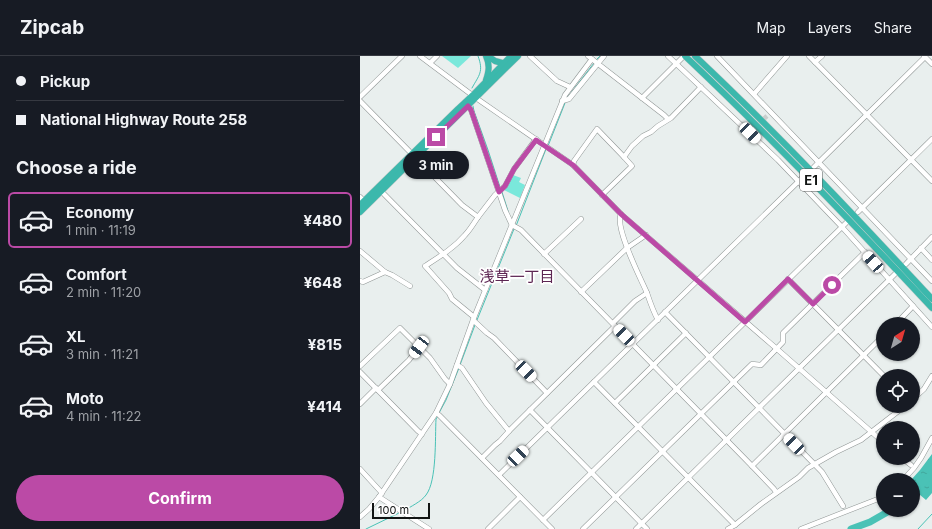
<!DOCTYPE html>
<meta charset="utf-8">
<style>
:root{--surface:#171b24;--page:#20242c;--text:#f1f3f6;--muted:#9ea1a6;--line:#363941;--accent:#bb4aa6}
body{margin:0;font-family:Inter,"Noto Sans JP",sans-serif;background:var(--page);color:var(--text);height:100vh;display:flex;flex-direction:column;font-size:15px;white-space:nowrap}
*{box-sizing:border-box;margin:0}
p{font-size:13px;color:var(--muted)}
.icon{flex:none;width:22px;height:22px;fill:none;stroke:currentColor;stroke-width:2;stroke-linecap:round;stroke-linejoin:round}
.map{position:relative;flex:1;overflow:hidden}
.sheet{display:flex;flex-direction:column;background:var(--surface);width:360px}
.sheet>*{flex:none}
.hud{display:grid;align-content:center;height:88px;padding:0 16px;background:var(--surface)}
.needle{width:26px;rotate:37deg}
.buttons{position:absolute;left:516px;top:261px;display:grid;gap:8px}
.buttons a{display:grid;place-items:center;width:44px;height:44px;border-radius:50%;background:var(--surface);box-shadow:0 1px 3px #0004;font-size:20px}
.scale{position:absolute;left:12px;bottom:10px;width:58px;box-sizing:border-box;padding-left:4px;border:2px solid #111413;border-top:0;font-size:11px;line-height:14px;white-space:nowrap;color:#111413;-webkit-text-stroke:3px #fff;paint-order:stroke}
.end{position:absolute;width:18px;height:18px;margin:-9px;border:5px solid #bb4aa6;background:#fff;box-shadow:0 0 0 2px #fff}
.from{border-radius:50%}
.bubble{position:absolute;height:28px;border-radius:14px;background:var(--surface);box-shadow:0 1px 3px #0004;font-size:13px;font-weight:700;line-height:28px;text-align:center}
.car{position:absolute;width:12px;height:24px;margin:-12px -6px;border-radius:5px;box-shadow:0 0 3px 1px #0007;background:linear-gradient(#fff 24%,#345 0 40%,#fff 0 76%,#345 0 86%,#fff 0)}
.hud b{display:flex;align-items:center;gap:14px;height:38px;font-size:15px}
.hud b+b{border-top:1px solid var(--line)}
.hud i{width:10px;height:10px;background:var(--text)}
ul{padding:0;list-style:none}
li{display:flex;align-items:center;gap:12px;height:56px;margin:0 8px 6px;padding:0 8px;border:2px solid transparent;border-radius:6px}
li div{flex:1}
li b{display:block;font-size:15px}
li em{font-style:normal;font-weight:700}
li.selected{border-color:var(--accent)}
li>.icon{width:36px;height:36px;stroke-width:1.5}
h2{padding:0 16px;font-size:18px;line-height:48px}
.button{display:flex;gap:8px;margin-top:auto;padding:8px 16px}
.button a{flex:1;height:46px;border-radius:24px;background:var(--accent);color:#fff;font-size:16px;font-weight:700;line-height:46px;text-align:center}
header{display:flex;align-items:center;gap:24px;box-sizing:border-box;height:56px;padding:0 20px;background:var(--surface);border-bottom:1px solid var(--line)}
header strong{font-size:19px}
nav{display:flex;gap:22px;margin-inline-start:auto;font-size:14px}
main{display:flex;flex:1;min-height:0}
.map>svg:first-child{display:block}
.park{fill:#7ae8db}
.water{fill:url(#water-ripples)}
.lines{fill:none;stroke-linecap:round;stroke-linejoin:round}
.stream{stroke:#4ac2b6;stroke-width:1}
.river{stroke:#4ac2b6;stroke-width:7}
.minor-tunnel{stroke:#c9cecd;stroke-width:4.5;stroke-dasharray:4.5 2;stroke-linecap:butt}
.minor-casing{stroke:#909695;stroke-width:5.5}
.highway-casing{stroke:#cbcbcb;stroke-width:7}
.minor{stroke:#fff;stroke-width:4.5}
.highway{stroke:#3cb8ac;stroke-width:6}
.route{stroke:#bb4aa6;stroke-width:5}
.labels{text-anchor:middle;stroke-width:3.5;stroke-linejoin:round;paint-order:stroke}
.shield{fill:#fff;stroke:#585a5a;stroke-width:1}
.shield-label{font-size:13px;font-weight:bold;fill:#111413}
.neighbourhood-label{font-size:15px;fill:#5d2653;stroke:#fff}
</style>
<header>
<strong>Zipcab</strong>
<nav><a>Map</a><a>Layers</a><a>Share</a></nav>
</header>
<main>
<section class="sheet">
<div class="hud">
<b><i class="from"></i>Pickup</b>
<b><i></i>National Highway Route 258</b>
</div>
<h2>Choose a ride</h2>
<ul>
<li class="selected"><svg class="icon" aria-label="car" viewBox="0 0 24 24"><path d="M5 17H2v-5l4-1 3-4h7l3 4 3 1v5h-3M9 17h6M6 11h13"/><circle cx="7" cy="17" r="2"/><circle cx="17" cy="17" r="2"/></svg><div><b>Economy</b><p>1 min · 11:19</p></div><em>¥480</em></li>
<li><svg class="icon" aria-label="car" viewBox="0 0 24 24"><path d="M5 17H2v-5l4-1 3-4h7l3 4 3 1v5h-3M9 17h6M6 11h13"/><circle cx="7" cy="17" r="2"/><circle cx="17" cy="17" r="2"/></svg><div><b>Comfort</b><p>2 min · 11:20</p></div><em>¥648</em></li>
<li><svg class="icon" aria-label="car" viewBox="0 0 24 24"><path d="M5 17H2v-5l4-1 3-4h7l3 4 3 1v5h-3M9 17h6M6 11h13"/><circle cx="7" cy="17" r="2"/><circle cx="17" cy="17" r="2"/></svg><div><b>XL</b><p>3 min · 11:21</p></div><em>¥815</em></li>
<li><svg class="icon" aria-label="car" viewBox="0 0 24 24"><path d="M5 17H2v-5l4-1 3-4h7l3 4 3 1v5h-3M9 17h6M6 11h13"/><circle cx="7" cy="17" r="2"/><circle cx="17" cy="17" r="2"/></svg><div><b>Moto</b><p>4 min · 11:22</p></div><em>¥414</em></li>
</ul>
<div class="button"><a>Confirm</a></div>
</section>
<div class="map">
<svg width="572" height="473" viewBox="0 0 572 473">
<defs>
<pattern id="water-ripples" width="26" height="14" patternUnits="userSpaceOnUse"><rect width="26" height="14" fill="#4ac2b6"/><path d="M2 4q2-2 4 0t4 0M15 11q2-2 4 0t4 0" fill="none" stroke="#40a69c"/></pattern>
</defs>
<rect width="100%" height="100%" fill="#e9efee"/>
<g class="park">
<polygon points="82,0 111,0 98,12"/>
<polygon points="153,119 161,122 159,126 165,129 160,142 144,134"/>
</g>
<polygon class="water" points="572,398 572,437 566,444 553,433 553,424 551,424 560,414"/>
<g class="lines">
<g class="stream">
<polyline points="236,4 240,0"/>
<path d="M112,32C119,19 124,16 118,0"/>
<polyline points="207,42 234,7"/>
<polyline points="113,50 114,55 128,94 140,131"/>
<polyline points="188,90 205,47"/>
<polyline points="142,136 148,155"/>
<polyline points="156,170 186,93"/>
<polyline points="117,264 154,173"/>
<polyline points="100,309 115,269"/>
<polyline points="79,357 86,344 99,312"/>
<path d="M44,455C51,450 61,446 66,439C77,425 75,381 76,363L78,360"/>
<polyline points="6,473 39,457"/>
<polyline points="558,473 572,458"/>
</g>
<g class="river">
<polyline points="553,437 557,434 572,417"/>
<polyline points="491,473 510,466 531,454"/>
</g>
<polyline class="minor-tunnel" points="399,67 407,60"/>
<defs>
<g id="minor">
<polyline points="60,0 116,42 213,109 261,158 417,293 523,386"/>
<polyline points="170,0 197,25 210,31"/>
<polyline points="228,0 304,59 308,63"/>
<polyline points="308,0 418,104 482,171 572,271"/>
<polyline points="357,0 572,225"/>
<polyline points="449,0 572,125"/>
<polyline points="564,0 572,8"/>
<polyline points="455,6 462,0"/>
<polyline points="70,7 77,0"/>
<polyline points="394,38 427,0"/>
<polyline points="0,41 42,0"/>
<polyline points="282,42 322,2"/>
<polyline points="0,45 52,98"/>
<polyline points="202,45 209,43 244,0"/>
<polyline points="108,50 111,54 145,154 152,169 161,174 392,410 414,433 416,436"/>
<polyline points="390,77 394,73"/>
<polyline points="55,101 102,149 118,161 135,139 145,130 154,113 176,83"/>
<polyline points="213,109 214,105 237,73 264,101"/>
<polyline points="454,111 565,1"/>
<polyline points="21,135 97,212 125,234"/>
<polyline points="242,139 272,110 264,101 272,90 283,80 291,76 298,70 311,62 341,31"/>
<polyline points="0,141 4,145"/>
<polyline points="498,156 572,83"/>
<path d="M261,158C254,171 281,223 287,237C290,246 293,255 298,264"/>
<polyline points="561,192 572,204"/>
<polyline points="0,195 25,216 32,219 50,230"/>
<polyline points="184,198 221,163"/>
<polyline points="546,208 572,181"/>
<polyline points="428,223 524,320"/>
<polyline points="0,225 3,226 25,216"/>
<polyline points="221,236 267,192 286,179"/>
<polyline points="305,256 462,416 483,450"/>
<path d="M114,261L92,243L89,237L65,210C79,201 94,192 105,179C110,174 114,167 118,161"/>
<polyline points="113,264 127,277 134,282 187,337"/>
<polyline points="253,267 275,245 287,237"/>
<polyline points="536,268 553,250"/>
<polyline points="97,309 102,312 126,347 149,375"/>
<polyline points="0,310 40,272 59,291"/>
<polyline points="0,316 58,375 62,378"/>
<polyline points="234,326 375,469"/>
<polyline points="18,334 49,304 59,291 70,302 85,323 90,328"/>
<polyline points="553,343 564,333 572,320"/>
<polyline points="255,347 326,277"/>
<polyline points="0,348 16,332"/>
<polyline points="170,354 287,473"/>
<polyline points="76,357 79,359 192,473"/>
<polyline points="122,402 135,389 140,385 149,375 170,354 255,270"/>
<polyline points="542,402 551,409"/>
<polyline points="392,410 523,280"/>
<polyline points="0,413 22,437"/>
<polyline points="139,419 442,122"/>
<polyline points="543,424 554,412 561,402 572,382"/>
<polyline points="19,441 69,473"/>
<polyline points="0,461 9,453 19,441 76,357 90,328 113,264 205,39 232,3"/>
<polyline points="183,464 486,167"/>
<polyline points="128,473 160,441"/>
<polyline points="223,473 392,308 401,309 423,286 423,277 505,196"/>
<polyline points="276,473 535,218"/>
<polyline points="368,473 375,469 401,448 439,421 448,412 476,396 501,384 545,350"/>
<polyline points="441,473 523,441"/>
</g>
<g id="highway">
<polyline points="128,0 135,5 146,8"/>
<path d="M325,0C411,81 492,166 572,252"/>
<path d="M335,0C418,78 495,160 572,243"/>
<path d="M126,24C129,15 130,9 126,0"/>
<polyline points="0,149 98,53 113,39 151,0"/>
<polyline points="0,156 158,0"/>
</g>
</defs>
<use href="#minor" class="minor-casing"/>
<use href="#highway" class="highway-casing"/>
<use href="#minor" class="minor"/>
<use href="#highway" class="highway"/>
</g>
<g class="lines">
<polyline class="route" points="76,81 108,50 111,54 139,136 145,130 154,113 176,84 213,109 261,158 385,266 428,223 453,248 472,229"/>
</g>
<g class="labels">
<rect class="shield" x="440" y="113" width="22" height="22" rx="3"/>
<g class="shield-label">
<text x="451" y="129">E1</text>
</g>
<g class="neighbourhood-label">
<text x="157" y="226">浅草一丁目</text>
</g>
</g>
</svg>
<div class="buttons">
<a><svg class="needle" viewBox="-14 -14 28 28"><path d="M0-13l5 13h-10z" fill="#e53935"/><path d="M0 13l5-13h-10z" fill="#9ea1a6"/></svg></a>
<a><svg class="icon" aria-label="locate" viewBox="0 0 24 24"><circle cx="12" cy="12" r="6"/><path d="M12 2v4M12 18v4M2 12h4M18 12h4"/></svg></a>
<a>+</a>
<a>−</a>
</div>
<div class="scale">100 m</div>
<i class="end from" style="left:472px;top:229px"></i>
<i class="end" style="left:76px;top:81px"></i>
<div class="bubble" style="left:43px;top:95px;width:66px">3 min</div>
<i class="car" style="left:390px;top:77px;rotate:134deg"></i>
<i class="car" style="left:513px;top:206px;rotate:318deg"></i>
<i class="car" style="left:264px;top:279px;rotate:316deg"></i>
<i class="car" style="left:59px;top:291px;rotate:217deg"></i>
<i class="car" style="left:166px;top:315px;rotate:136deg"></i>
<i class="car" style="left:434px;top:388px;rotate:316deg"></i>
<i class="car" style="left:158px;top:400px;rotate:46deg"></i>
</div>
</main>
